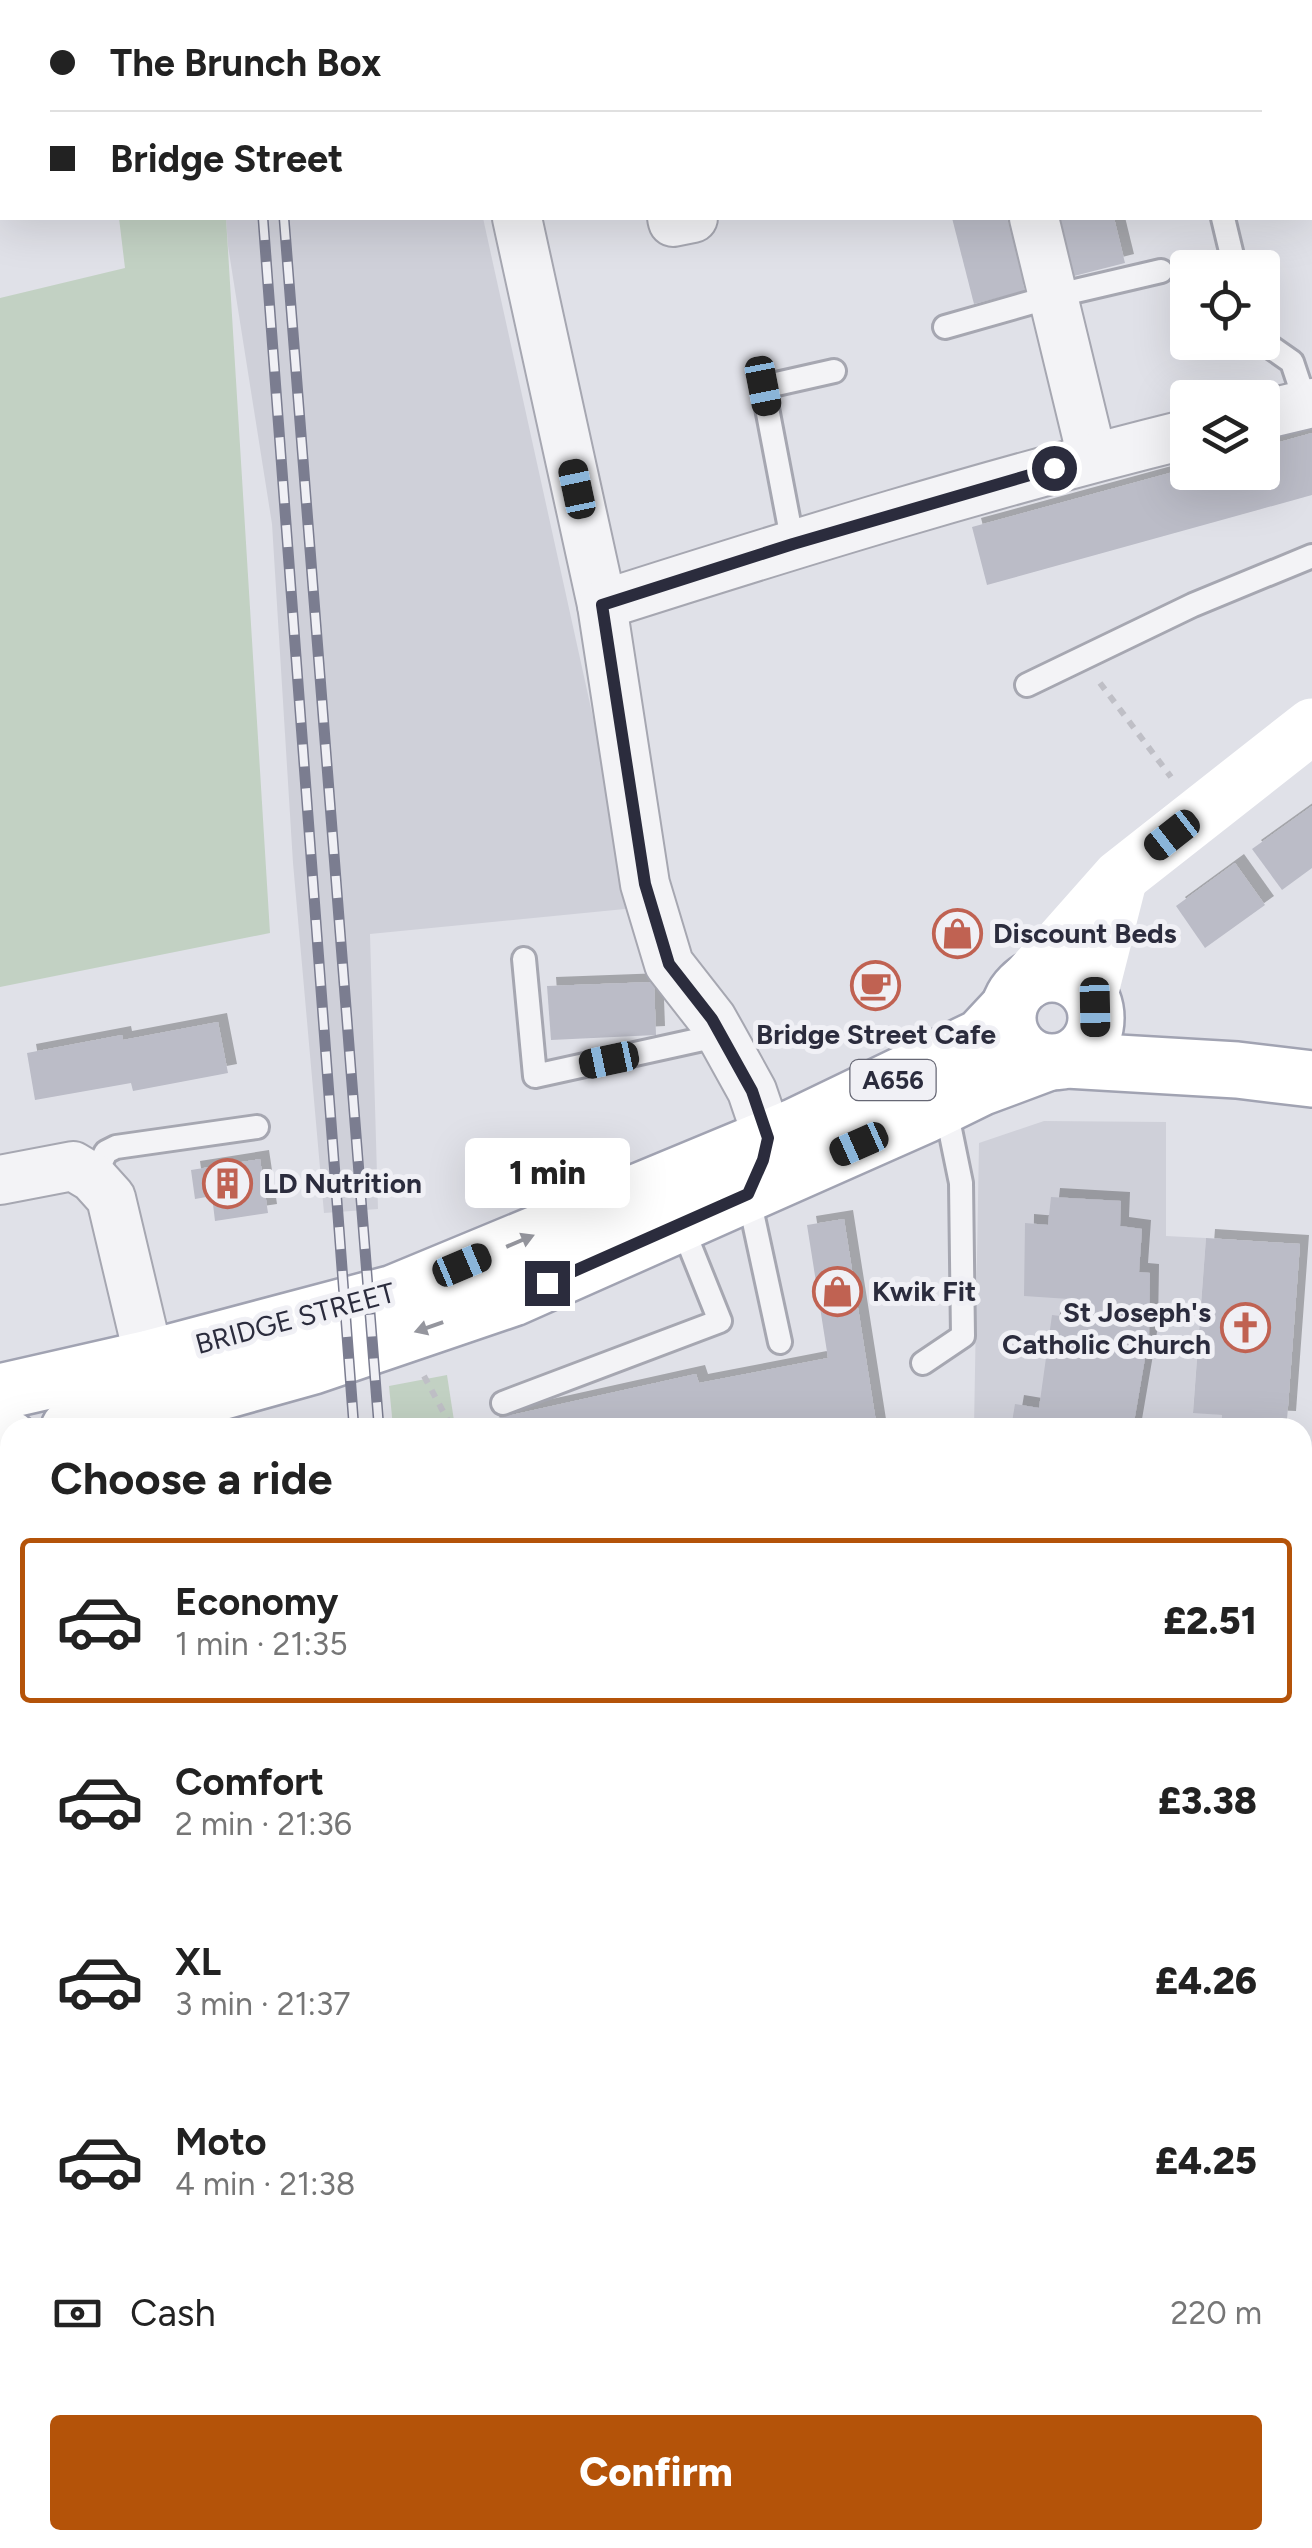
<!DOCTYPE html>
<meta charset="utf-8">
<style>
:root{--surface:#fff;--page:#f6f6f6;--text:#222;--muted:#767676;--line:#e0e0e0;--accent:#b45309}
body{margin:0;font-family:Figtree,sans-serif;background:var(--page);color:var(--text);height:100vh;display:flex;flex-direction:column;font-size:38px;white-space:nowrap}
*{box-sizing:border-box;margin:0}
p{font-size:32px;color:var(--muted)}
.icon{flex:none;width:55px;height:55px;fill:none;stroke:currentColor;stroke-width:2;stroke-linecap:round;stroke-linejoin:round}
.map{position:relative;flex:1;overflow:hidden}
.sheet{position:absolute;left:0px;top:1418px;width:1312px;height:1132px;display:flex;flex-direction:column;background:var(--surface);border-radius:30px 30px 0 0;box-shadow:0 10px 40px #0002}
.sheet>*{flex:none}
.guide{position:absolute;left:0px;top:0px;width:1312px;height:220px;box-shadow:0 10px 40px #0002;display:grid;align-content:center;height:220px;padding:0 50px;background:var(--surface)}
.buttons{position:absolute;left:1170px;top:250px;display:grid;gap:20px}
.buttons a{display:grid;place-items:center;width:110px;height:110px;border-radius:10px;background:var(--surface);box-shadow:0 10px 40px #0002;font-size:50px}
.end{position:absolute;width:45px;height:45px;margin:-22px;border:12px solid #2b2c3d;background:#fff;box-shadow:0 0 0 5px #fff}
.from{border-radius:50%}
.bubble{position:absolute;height:70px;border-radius:10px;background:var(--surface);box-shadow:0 10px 40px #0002;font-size:32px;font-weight:800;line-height:70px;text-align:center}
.car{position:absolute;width:30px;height:60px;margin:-30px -15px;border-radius:12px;box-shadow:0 0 8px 2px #0007;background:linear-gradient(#222 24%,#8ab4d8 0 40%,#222 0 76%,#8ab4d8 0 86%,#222 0)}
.guide b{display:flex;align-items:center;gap:35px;height:95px;font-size:38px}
.guide b+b{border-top:2px solid var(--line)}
.guide i{width:25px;height:25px;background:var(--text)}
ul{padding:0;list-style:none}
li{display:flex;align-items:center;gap:30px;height:165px;margin:0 20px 15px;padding:0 30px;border:5px solid transparent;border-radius:10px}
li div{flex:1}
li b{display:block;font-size:38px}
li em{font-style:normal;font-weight:800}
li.selected{border-color:var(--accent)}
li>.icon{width:90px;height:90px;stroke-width:1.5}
h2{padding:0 50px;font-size:45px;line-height:120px}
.pay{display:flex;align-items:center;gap:25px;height:110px;padding:0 50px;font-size:38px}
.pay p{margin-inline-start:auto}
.cta{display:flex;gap:20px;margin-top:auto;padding:20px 50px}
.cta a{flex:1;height:115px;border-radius:10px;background:var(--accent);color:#fff;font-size:40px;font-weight:800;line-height:115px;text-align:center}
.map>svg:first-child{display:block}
.built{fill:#cfd0d9}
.green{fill:#c2d1c3}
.building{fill:#bbbcc7;filter:url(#shadow)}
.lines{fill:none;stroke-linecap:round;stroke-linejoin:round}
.lane-casing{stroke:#a6a7b1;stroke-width:28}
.street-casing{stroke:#a6a7b1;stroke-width:52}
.primary-casing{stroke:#a1a3b2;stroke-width:60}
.path{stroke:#bfbfc6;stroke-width:6;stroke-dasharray:8 8;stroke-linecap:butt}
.lane{stroke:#f3f3f6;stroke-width:22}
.street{stroke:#f3f3f6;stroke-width:48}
.secondary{stroke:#fff;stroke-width:55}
.primary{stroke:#fff;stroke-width:55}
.rail-casing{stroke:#7b7d90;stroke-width:11}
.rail{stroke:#f0f0f5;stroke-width:8;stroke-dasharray:22;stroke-linecap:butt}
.oneway{fill:#95969e}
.route{stroke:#2b2c3d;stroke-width:12}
.labels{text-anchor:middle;stroke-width:10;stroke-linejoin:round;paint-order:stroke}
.shield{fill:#f0f0f5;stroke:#666774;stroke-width:2.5}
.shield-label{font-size:25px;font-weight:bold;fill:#2b2c3d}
.poi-label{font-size:28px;font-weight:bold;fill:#2b2c3d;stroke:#f0f0f5;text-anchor:start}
.street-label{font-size:28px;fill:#2b2c3d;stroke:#f0f0f5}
</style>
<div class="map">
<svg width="1312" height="2548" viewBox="0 0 1312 2548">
<defs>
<filter id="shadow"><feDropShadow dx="9" dy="-9" stdDeviation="0" flood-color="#0004"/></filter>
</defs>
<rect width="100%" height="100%" fill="#e0e1e8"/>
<g class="built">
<polygon points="226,218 483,218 635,908 370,934 378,1209 324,1213 293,863 272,524 228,246"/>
<polygon points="1044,1121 1166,1122 1166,1236 1206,1238 1193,1412 1222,1415 1221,1427 974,1428 979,1143"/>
<polygon points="10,1478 10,2540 367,2540 368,2548 0,2548 0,1480"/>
</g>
<g class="green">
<polygon points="119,218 226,218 270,933 0,987 0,298 125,268"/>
<polygon points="447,1375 455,1427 393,1427 389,1386"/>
<polygon points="1302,1679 1312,1680 1312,2124 1303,2124"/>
</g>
<g class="building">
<polygon points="952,218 1007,218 1025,291 974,304"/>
<polygon points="1060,218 1114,218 1125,263 1074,276"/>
<polygon points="1312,433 1312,495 987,585 972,527 1188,468 1188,472 1262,472 1262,447"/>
<polygon points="1312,806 1312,868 1282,890 1252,849"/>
<polygon points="1235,863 1265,905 1205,948 1176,906"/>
<polygon points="654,982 656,1035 551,1040 547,986"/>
<polygon points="218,1022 228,1073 133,1091 131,1083 35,1100 27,1053 122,1035 123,1040"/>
<polygon points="260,1159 268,1213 215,1221 212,1196 195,1199 191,1170"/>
<polygon points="1051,1197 1121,1201 1120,1226 1142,1229 1139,1272 1150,1273 1149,1335 1133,1428 1011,1428 1015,1404 1039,1408 1052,1315 1069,1317 1069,1299 1024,1296 1025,1223 1048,1225"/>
<polygon points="844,1219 877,1428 491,1428 489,1420 696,1374 699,1383 828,1358 807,1225"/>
<polygon points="1206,1238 1300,1244 1287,1420 1263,1419 1263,1428 1221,1428 1222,1415 1193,1413"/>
<polygon points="1302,1461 1312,1463 1312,1545 1302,1543"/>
<polygon points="0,1872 10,1872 10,1960 0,1959"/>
<polygon points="0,1967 10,1967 10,2003 0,2002"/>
<polygon points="0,2124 10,2125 10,2424 0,2424"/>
<rect x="1302" y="2194" width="10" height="53"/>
<polygon points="0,2468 10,2468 10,2540 287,2540 296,2543 295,2548 2,2548 5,2523 0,2523"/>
<polygon points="1032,2540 1086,2540 1087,2548 1032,2548"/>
</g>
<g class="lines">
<defs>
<g id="lane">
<polyline points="1223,218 1235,268"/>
<polyline points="945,327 1054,296 1161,271"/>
<polyline points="1262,341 1292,362 1306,404"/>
<polyline points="793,544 763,387 834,371"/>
<polyline points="1027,685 1193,605 1312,556"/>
<polyline points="524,959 535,1076 721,1035"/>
<polyline points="93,1178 106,1152 116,1147 257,1127"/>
<polyline points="748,1194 780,1342"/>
<polyline points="923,1363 963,1336 961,1183 945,1105"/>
<polyline points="503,1403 720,1321 681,1224"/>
<polyline points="1302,2162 1312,2162"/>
<polyline points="343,2540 344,2548"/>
<polyline points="1222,2548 1222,2540"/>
</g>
<g id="street">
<polyline points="453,0 453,2"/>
<polyline points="835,2 845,0"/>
<polyline points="1310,69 1312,69"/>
<polyline points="517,218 602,605 645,884 669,964 712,1019 721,1035 752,1091 768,1138 786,1159 795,1161"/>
<polyline points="672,218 673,222 693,218"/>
<polyline points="1034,218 1092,457"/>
<polyline points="1262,415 1312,403"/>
<path d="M602,605C796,543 990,483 1188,434"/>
<polyline points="0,1180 73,1166 93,1178 111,1198 149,1358 153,1384 149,1394"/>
<polyline points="536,2540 536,2548"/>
<polyline points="983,2540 983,2548"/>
</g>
<g id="primary">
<circle cx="1052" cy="1018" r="44"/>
<polyline points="1067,1060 1237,1070 1312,1079"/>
<polyline points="0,1392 149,1358 394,1293 794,1127 981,1037 1009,1007"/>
<polyline points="69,1428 149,1412 313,1366 513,1298 925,1115 980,1088 1047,1063"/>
<polyline points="0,1441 10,1439"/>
</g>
</defs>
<use href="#lane" class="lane-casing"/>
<use href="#street" class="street-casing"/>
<use href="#primary" class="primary-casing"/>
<g class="path">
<polyline points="1100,683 1171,777"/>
<polyline points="424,1376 452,1428"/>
<polyline points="1302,1771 1312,1772"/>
<polyline points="1302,1928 1312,1934"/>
<polyline points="1302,1970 1312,1966"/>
<polyline points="0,2315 10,2316"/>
<polyline points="136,2548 136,2540"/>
</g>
<use href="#lane" class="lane"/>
<use href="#street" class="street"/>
<g class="secondary">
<polyline points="1027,982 1120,877 1312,726"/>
<polyline points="1090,995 1118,885"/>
</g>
<use href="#primary" class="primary"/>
<defs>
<g id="rail">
<polyline points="247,0 247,2"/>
<polyline points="267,0 268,2"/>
<polyline points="263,218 354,1428"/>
<polyline points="284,218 379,1428"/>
<polyline points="438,2540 439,2548"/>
<polyline points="463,2540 464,2548"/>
</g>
</defs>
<use href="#rail" class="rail-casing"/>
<use href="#rail" class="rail"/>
</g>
<defs><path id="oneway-solid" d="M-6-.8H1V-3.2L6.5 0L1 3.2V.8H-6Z" transform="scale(2.5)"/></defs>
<g class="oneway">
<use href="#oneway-solid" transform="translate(520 1241) rotate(-23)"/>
<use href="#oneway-solid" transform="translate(429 1327) rotate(161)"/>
</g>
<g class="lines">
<polyline class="route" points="547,1283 748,1194 763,1160 768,1138 752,1091 712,1019 669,964 645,884 602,605 793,544 1054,468"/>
</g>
<defs>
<symbol id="shop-ring" viewBox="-11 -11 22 22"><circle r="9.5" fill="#f0f0f5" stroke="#c06252" stroke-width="1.5"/><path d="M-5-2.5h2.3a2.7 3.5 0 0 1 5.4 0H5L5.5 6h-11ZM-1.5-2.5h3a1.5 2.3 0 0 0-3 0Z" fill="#c06252"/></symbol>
<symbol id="cafe-ring" viewBox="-11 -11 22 22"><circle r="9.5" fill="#f0f0f5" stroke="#c06252" stroke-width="1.5"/><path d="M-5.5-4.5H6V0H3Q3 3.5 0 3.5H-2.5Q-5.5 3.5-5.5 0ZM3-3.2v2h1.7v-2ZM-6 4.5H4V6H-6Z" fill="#c06252"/></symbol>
<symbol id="building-ring" viewBox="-11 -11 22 22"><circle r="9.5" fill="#f0f0f5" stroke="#c06252" stroke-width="1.5"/><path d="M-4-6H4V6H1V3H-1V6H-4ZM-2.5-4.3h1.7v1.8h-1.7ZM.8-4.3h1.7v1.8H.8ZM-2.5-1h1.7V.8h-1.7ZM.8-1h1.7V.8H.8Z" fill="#c06252"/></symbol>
<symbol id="church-ring" viewBox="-11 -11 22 22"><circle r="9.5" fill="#f0f0f5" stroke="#c06252" stroke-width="1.5"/><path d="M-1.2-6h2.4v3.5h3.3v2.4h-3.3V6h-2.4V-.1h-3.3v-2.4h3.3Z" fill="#c06252"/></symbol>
</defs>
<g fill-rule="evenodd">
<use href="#shop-ring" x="930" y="906" width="55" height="55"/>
<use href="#cafe-ring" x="848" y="958" width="55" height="55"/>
<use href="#building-ring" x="200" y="1156" width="55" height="55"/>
<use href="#shop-ring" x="810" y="1264" width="55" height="55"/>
<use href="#church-ring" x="1218" y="1300" width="55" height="55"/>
</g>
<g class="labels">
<rect class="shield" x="850.5" y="1060" width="85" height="40" rx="8"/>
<g class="shield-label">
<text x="893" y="1089">A656</text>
</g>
<g class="poi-label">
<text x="993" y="943">Discount Beds</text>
<text x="876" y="1044" text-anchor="middle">Bridge Street Cafe</text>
<text x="263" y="1193">LD Nutrition</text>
<text x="872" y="1301">Kwik Fit</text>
<text x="1211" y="1322" text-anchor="end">St Joseph's<tspan x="1211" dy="32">Catholic Church</tspan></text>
</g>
<g class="street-label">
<text transform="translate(295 1318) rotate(-15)" y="10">BRIDGE STREET</text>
</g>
</g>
</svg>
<div class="buttons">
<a><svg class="icon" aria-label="locate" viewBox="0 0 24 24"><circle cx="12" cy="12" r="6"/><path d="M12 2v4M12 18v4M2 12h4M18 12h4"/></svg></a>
<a><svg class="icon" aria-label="layers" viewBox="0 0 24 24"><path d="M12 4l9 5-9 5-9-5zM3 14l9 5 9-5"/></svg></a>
</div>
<i class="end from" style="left:1054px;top:468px"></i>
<i class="end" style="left:547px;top:1283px"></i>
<div class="bubble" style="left:465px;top:1138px;width:165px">1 min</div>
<i class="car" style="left:763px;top:386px;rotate:169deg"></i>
<i class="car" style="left:577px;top:489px;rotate:348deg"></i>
<i class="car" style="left:1172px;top:835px;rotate:232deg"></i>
<i class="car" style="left:1095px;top:1007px;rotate:179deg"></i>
<i class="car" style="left:609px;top:1060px;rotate:258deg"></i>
<i class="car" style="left:859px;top:1144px;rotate:246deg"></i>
<i class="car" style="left:462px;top:1265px;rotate:67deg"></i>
<div class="guide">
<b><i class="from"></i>The Brunch Box</b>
<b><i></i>Bridge Street</b>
</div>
<section class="sheet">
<h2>Choose a ride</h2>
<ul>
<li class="selected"><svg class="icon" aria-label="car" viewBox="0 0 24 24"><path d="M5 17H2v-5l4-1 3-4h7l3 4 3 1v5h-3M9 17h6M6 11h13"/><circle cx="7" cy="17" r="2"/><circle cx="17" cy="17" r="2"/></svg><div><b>Economy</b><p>1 min · 21:35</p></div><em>£2.51</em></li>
<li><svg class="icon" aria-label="car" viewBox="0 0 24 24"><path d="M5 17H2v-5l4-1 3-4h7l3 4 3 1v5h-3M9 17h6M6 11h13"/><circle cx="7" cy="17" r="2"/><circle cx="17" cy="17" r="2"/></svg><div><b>Comfort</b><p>2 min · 21:36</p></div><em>£3.38</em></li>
<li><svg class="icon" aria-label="car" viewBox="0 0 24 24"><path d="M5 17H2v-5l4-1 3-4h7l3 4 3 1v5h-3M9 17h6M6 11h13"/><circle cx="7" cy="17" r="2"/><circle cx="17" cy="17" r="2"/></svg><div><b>XL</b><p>3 min · 21:37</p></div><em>£4.26</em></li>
<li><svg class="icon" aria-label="car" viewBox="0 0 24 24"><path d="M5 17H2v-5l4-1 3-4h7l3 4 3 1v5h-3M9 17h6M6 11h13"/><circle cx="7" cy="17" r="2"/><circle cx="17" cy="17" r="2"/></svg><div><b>Moto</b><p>4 min · 21:38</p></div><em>£4.25</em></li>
</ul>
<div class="pay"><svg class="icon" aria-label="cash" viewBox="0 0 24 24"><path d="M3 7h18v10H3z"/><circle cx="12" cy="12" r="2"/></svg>Cash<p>220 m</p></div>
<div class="cta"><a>Confirm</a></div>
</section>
</div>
